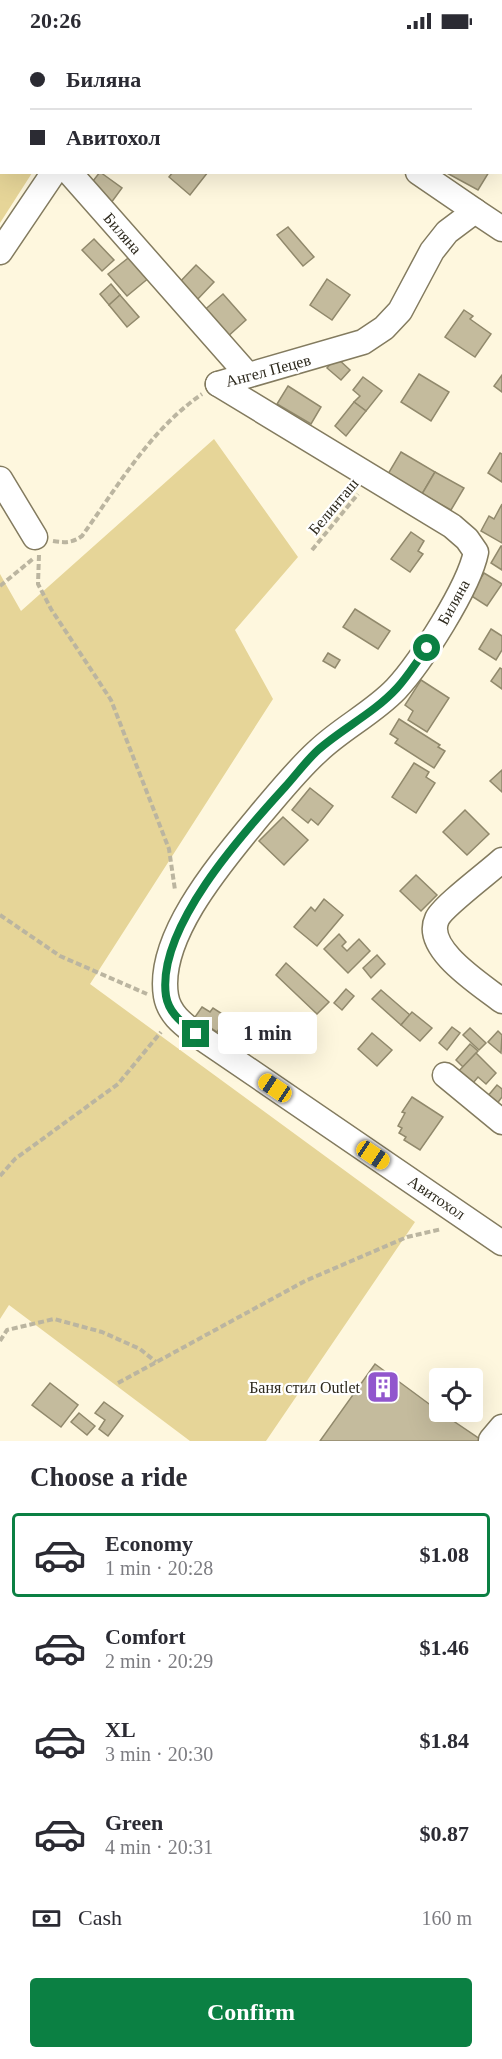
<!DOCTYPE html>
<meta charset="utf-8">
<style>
:root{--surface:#fff;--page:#f2f2f3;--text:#2b2b33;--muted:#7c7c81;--line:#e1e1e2;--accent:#0b8043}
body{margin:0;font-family:Georgia,serif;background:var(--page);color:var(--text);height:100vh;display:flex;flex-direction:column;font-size:22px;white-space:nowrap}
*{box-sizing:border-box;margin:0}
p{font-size:20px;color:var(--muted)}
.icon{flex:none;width:33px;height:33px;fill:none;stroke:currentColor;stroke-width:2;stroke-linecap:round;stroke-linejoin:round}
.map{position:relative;height:1399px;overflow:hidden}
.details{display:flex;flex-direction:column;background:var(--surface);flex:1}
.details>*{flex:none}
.hud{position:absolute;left:0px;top:0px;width:502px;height:132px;box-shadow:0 6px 24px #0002;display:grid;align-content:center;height:132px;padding:0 30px;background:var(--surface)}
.controls{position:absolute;left:429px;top:1326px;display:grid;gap:12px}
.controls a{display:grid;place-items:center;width:54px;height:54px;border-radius:6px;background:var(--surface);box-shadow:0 6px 24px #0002;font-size:30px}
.end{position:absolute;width:27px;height:27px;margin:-14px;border:8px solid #0b8043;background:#fff;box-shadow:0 0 0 3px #fff}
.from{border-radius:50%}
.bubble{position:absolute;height:42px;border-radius:6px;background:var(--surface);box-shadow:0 6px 24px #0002;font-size:20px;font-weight:700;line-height:42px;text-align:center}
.car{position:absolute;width:18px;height:36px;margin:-18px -9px;border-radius:8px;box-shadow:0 0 4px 2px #0007;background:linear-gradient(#f5c518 24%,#345 0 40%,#f5c518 0 76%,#345 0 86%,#f5c518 0)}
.hud b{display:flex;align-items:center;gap:21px;height:57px;font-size:22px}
.hud b+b{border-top:2px solid var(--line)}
.hud i{width:15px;height:15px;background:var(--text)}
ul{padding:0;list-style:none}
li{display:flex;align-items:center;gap:18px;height:84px;margin:0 12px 9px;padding:0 18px;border:3px solid transparent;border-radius:6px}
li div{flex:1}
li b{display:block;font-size:22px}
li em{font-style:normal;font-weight:700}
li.on{border-color:var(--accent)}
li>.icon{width:54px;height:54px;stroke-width:1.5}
h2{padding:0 30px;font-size:27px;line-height:72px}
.pay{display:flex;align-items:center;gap:15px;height:66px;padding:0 30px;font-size:22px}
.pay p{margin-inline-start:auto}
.cta{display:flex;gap:12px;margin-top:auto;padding:12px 30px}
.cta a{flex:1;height:69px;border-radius:6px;background:var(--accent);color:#fff;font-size:24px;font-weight:700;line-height:69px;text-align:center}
.status{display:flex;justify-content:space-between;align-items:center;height:42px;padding:0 30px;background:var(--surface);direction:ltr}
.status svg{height:16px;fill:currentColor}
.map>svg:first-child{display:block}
.green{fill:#e6d598}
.building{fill:#c4bb9d;stroke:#91896c;stroke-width:1.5}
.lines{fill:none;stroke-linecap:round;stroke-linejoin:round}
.minor-casing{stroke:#837b5f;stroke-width:27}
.path{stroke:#bbb5a0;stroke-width:4;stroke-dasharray:6 3;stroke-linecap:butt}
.minor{stroke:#fff;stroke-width:24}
.route{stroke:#0b8043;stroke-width:8}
.labels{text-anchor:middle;stroke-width:4.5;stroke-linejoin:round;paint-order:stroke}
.street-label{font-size:16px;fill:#2e2a1e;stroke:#fff}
.poi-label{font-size:16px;fill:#2e2a1e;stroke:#fff;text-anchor:end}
</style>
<div class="status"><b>20:26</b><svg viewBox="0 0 49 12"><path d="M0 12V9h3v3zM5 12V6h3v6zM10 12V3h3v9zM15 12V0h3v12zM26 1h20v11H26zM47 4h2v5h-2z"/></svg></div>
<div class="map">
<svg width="502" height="1399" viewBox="0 0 502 1399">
<rect width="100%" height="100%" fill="#fef7de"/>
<g class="green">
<polygon points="0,0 115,0 2,2 2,130 32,131 0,181"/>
<polygon points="214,397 298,515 235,588 273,657 90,942 415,1180 266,1399 190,1399 9,1263 0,1277 0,532 21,569"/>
</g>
<g class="building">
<polygon points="320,0 356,0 359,2 319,2"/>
<polygon points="501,68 502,68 501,103"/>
<polygon points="100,130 122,146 111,161 89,144"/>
<polygon points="173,130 208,130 190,153 169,135"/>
<polygon points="445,130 489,130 478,148"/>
<polygon points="288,185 314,215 303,224 277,193"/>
<polygon points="94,197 114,218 102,229 82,208"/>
<polygon points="132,213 150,235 127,254 108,232"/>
<polygon points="196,223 214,240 195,260 177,243"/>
<polygon points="327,237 350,253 332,278 310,263"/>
<polygon points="111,242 120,253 109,263 100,252"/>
<polygon points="223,252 246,278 225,297 201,271"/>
<polygon points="120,253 139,275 127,285 109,263"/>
<polygon points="464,268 473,274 470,277 491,292 475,315 445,295"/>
<polygon points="336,315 350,328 341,338 327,326"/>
<polygon points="419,332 449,350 431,379 401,360"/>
<polygon points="502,333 502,350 494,344"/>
<polygon points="363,335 382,349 366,369 354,360 360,354 353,348"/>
<polygon points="288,344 321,365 311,382 277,362"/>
<polygon points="354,360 366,369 346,394 335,384"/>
<polygon points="401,410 435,430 422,452 388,432"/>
<polygon points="500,411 502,412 502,440 488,431"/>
<polygon points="435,430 464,446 451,468 422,452"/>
<polygon points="502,462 502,501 481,489 489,474 494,477"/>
<polygon points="411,490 424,499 418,509 423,512 410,530 391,517"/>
<polygon points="501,504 502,504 502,528 491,521"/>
<polygon points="484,531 502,542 487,564 470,553"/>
<polygon points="355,567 390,589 378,607 343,585"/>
<polygon points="491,587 502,594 502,608 496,618 479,607"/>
<polygon points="328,611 340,618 335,626 323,619"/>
<polygon points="500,626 502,627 502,647 491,639"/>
<polygon points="421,638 449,656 427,690 408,678 413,669 405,663"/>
<polygon points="399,677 440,703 438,705 445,709 434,726 395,701 398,697 390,692"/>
<polygon points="414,721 429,730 426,735 435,741 416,771 392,755"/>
<polygon points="502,728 502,750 490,739"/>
<polygon points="310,746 333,764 318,783 311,777 308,781 292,768"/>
<polygon points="465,768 489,792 467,813 443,790"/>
<polygon points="283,775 308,798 284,823 259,799"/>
<polygon points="416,833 437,853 421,869 400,849"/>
<polygon points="324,857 343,873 317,904 294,885 311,865 315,869"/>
<polygon points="339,892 346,900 342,904 347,909 359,897 370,909 348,931 324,907"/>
<polygon points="377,913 385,922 371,936 363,926"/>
<polygon points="286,921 329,960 317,972 276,933"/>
<polygon points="346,947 354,954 342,968 334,961"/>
<polygon points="381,948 410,973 401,983 372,957"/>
<polygon points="202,965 210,970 213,966 227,975 217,990 195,975"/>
<polygon points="412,970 432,986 420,999 401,983"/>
<polygon points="452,985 460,991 447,1008 439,1001"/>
<polygon points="470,986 486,1001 479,1008 463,993"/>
<polygon points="498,989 502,993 501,1011 488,1000"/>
<polygon points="372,991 392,1008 377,1024 358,1007"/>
<polygon points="470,1002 478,1009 463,1025 456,1018"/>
<polygon points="476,1011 496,1031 486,1042 478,1035 469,1046 455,1033"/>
<polygon points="497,1043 502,1047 502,1055 496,1063 487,1055"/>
<polygon points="412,1055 443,1075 420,1108 404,1098 406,1095 399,1091 402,1086 398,1084 405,1071 402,1070"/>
<polygon points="375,1322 440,1370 483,1399 320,1399"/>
<polygon points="50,1341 78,1363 61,1385 32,1363"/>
<polygon points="104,1360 123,1374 108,1394 99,1387 105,1378 95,1371"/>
<polygon points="79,1371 95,1384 87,1393 71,1380"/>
</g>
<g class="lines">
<defs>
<g id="minor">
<polyline points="137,2 138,0"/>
<polyline points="69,130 248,333"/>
<polyline points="418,130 475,169"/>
<polyline points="0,210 54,130"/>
<path d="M218,342L452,484L467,497L476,510C469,545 421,620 396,647C373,671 342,686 318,709C297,728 278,752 260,773C224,817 156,894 166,954C169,972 183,982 196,992L502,1201"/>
<polyline points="218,342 363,300 384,286 400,269 432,209 447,190 475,169 502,187"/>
<polyline points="0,437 35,495"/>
<path d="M502,818C489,830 442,865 437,877C423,907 482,943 502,959"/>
<polyline points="445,1033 502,1080"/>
<polyline points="491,1398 502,1385"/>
</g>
</defs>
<use href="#minor" class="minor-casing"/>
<g class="path">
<path d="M53,499C65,501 72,501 82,494C118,444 150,388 202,352"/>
<polyline points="312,508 358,452"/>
<polyline points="39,513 38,542 51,567 111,658 169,807 175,848"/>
<polyline points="0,544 34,516"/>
<polyline points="0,873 60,914 147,952"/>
<polyline points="0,1134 15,1117 118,1042 161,990"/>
<polyline points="0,1299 7,1288 54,1277 102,1290 140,1307 156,1320"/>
<polyline points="118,1341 305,1239 407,1195 442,1187"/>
</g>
<use href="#minor" class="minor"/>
</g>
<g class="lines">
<path class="route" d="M196,992C183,981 169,972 166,954C156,887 242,792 285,745C296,733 306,719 318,708C343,686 374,671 397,646C408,634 417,619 427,606"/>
</g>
<defs>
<symbol id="building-square" viewBox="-11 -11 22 22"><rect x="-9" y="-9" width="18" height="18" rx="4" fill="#9156cd" stroke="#fff"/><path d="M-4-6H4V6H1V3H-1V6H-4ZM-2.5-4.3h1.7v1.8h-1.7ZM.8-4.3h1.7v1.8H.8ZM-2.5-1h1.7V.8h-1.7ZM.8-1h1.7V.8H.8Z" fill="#fff"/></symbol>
</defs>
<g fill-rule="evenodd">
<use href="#building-square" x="364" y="1326" width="38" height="38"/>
</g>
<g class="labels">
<g class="street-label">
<text transform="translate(123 191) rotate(49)" y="6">Биляна</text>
<text transform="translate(268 328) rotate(-15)" y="6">Ангел Пецев</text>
<text transform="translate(333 464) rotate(-50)" y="6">Белинташ</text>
<text transform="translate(453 560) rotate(-61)" y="6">Биляна</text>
<text transform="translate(437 1155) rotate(34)" y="6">Авитохол</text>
</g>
<g class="poi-label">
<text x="360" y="1351">Баня стил Outlet</text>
</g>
</g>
</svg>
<div class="controls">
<a><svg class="icon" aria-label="locate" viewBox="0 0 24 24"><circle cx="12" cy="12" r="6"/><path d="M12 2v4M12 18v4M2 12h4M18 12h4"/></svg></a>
</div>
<i class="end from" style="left:427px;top:606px"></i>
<i class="end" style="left:196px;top:992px"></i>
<div class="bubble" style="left:218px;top:970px;width:99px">1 min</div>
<i class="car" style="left:275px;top:1046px;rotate:304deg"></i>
<i class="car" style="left:373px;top:1113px;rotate:124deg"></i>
<div class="hud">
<b><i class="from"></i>Биляна</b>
<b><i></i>Авитохол</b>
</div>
</div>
<section class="details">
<h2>Choose a ride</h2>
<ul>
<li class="on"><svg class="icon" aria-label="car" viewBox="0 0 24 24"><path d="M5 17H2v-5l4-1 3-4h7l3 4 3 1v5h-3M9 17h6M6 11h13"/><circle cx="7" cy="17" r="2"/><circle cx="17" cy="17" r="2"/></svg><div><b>Economy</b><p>1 min · 20:28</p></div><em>$1.08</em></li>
<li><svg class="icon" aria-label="car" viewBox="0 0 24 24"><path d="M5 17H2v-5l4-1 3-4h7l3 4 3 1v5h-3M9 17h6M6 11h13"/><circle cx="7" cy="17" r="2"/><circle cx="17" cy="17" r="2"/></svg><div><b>Comfort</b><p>2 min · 20:29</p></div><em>$1.46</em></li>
<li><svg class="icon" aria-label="car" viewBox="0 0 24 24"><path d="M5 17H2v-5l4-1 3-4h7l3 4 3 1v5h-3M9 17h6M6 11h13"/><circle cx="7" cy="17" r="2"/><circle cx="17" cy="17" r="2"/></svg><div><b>XL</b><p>3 min · 20:30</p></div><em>$1.84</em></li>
<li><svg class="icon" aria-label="car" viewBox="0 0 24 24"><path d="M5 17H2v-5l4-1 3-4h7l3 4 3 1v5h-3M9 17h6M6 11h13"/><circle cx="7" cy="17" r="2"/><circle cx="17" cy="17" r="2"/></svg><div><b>Green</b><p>4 min · 20:31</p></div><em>$0.87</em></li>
</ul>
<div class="pay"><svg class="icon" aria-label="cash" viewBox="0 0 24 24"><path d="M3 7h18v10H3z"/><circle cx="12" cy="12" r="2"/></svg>Cash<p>160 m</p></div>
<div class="cta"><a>Confirm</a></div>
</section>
